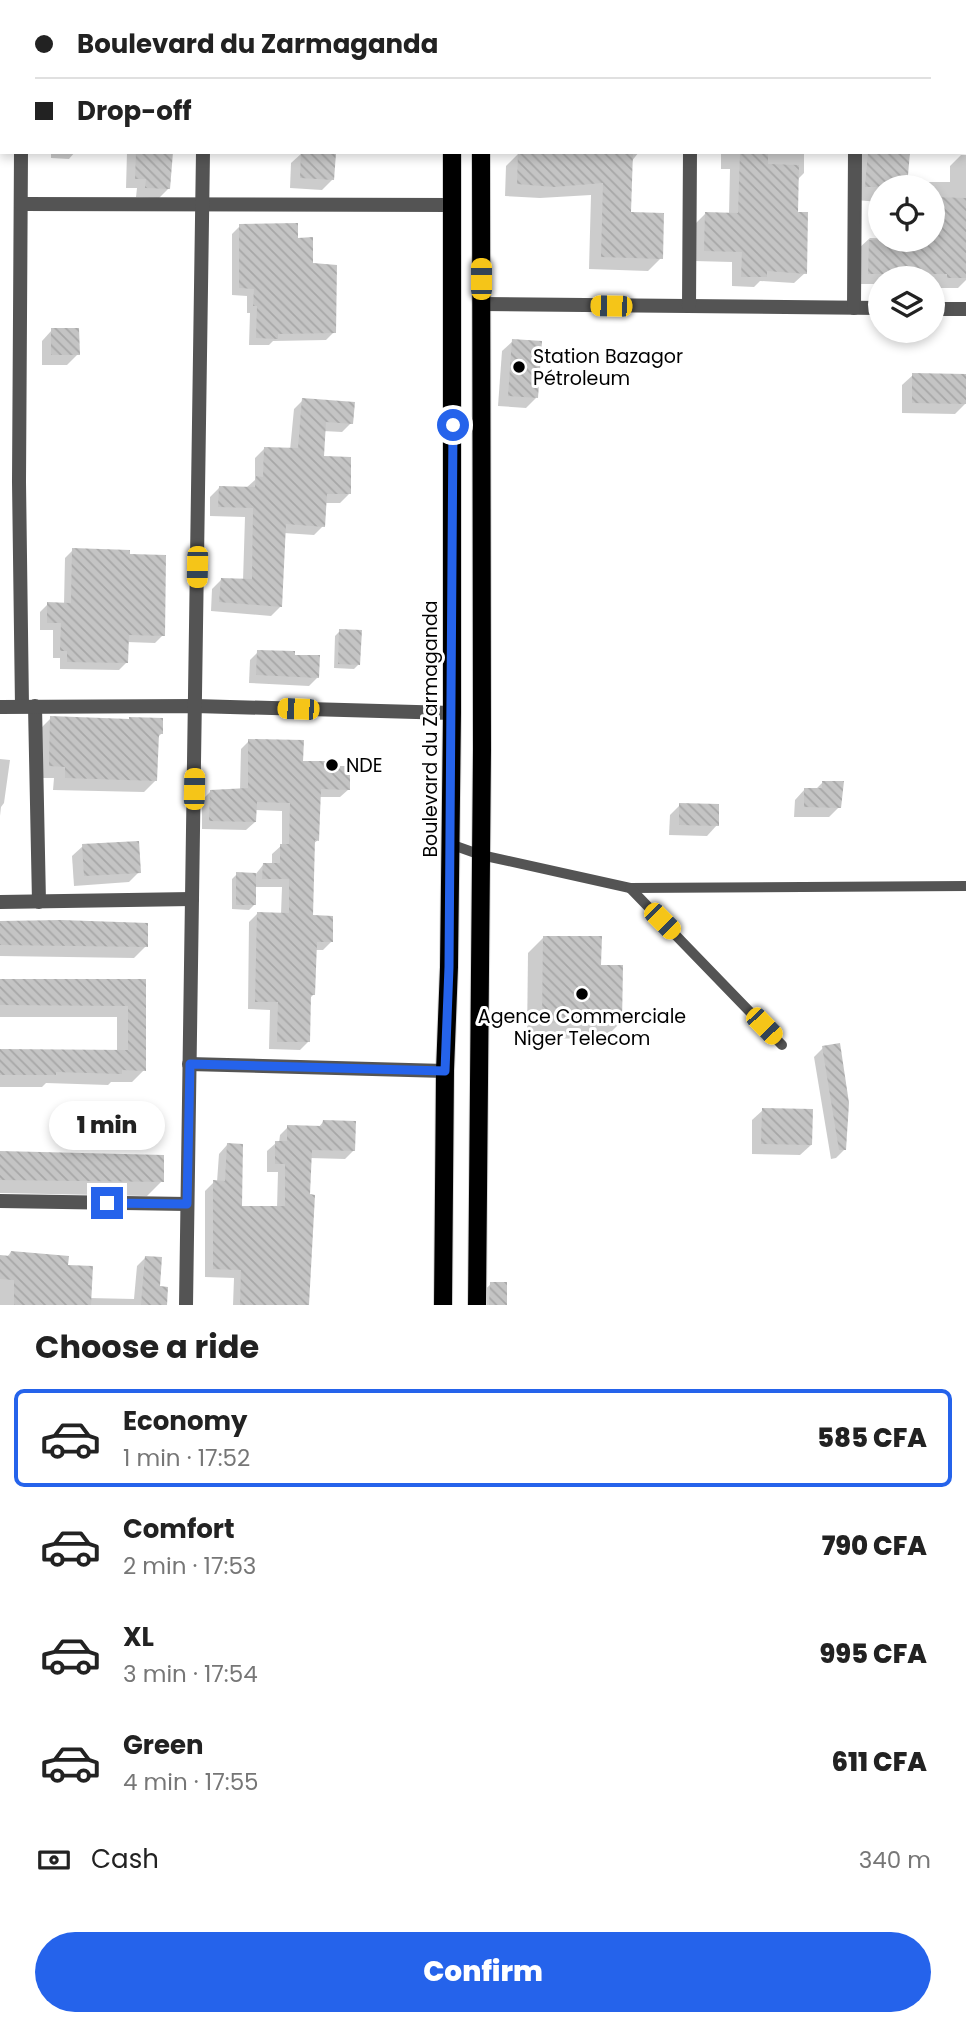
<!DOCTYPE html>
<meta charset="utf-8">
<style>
:root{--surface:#fff;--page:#f2f2f2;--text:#222;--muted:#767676;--line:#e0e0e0;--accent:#2563eb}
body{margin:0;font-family:Poppins,sans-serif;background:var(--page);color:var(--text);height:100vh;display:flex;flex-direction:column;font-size:26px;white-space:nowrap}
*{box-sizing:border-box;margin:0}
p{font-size:23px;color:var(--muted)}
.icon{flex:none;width:38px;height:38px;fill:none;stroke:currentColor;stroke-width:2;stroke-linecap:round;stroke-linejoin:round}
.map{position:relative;height:1305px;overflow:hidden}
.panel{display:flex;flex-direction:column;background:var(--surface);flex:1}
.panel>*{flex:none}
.hud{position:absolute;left:0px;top:0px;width:966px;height:154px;box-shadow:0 4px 10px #0003;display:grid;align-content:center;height:154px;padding:0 35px;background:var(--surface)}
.fabs{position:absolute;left:868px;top:175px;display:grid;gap:14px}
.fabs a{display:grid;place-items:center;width:77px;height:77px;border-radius:50%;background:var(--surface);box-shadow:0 4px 10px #0003;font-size:35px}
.end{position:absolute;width:32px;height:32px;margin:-16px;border:9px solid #2563eb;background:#fff;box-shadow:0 0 0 4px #fff}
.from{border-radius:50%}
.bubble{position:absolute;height:49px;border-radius:24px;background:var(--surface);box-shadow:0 4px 10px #0003;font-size:23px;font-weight:800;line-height:49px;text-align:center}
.car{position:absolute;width:21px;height:42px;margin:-21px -10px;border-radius:9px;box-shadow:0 0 5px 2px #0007;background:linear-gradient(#f5c518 24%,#345 0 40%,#f5c518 0 76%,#345 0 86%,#f5c518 0)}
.hud b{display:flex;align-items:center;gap:24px;height:66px;font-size:26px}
.hud b+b{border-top:2px solid var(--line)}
.hud i{width:18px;height:18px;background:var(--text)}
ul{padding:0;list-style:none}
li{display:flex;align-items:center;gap:21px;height:98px;margin:0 14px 10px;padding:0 21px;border:4px solid transparent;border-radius:10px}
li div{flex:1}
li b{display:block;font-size:26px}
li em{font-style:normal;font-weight:800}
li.selected{border-color:var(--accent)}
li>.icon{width:63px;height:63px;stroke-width:1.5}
h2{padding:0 35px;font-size:32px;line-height:84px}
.pay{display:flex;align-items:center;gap:18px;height:77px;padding:0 35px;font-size:26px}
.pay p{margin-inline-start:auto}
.cta{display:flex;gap:14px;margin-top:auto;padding:14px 35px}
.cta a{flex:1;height:80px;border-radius:42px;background:var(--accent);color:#fff;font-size:28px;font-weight:800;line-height:80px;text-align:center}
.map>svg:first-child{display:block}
.shadow{fill:#0003}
.building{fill:url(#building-back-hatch)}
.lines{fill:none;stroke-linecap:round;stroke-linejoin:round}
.primary-casing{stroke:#dbdbdb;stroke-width:20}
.lane{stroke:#545454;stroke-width:10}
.street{stroke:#545454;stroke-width:14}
.primary{stroke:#000;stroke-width:18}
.route{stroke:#2563eb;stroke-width:9}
.poi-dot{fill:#000;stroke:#fff;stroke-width:2.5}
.labels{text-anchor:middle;stroke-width:6;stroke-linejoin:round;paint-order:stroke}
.poi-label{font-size:19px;fill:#000;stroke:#fff;text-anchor:start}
.street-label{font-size:19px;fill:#000;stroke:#fff}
</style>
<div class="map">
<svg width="966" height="1305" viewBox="0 0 966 1305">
<defs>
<pattern id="building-back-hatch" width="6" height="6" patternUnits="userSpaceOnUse" patternTransform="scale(1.75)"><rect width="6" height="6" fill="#c4c4c4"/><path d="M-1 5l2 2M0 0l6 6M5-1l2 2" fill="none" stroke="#a7a7a7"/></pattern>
</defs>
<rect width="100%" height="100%" fill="#fff"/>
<g class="shadow">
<polygon points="110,0 132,0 130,2"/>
<polygon points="217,0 317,0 217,2"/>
<polygon points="597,0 660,0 597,2"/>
<polygon points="718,0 764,0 718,2"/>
<polygon points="858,0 927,0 856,2"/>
<polygon points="954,0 966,0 966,101 964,101 964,2"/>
<polygon points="51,152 75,152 69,159 51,158"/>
<polygon points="127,152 170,152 168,189 159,198 136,197 137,188 126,188"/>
<polygon points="528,152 639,152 631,162 629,214 661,258 648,271 589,269 591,195 540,198 505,196 506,166 518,154"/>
<polygon points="721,152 804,152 804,173 797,180 796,214 805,273 794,283 760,281 754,287 732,286 732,262 694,261 695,224 705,214 729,214 730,169 721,169"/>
<polygon points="864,152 908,152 906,182 950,182 950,166 961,155 966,155 966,280 958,288 937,288 937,284 933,284 933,278 880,278 880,284 859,284 859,248 870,238 933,240 933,187 880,187 880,202 855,200 859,157"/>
<polygon points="302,153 333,179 322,190 290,188 291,163"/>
<polygon points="240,226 297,240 311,265 334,332 326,340 273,341 269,345 249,345 250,313 247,313 247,296 232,295 232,234"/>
<polygon points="52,330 78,354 67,365 42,365 42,341"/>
<polygon points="513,341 536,398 526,408 498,406 502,351"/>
<polygon points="913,375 966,376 966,403 955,414 902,413 902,385"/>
<polygon points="303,400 351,423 342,432 323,431 322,458 349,494 340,503 325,503 323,526 314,535 284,533 280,607 271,616 211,611 212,589 221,580 243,581 245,517 210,516 210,497 219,488 246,488 255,480 255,458 264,449 290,450 294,409"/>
<polygon points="73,550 163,635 155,643 127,642 127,662 119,670 60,669 60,658 53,658 53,630 40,630 40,612 48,604 64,604 65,558"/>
<polygon points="340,631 359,664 354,669 334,668 335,636"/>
<polygon points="258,652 294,656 317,678 309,686 249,683 250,660"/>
<polygon points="51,718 161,734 157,738 156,780 144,792 53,790 54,778 38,778 39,730"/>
<polygon points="249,741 301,763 349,789 340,797 319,797 318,840 313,844 311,917 331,942 323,950 315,950 314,994 309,999 308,1042 300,1050 269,1049 270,1010 248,1009 249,922 257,914 281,914 282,887 254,887 254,905 249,910 232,909 232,879 237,874 255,875 263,865 272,865 272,854 282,845 282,811 255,810 255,822 246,830 202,829 202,800 211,791 240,790 241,749"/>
<polygon points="0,759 10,760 4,803 1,807 0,816"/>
<polygon points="823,782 839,807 829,817 794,817 795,800 805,789 816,789"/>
<polygon points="680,805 717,825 707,836 669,835 670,815"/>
<polygon points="83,846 139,872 129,882 74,886 72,856"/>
<polygon points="0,923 146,946 134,958 0,956"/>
<polygon points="544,937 620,1023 604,1039 527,1038 528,953"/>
<polygon points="0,981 144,981 144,1070 132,1082 111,1082 108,1085 46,1083 42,1087 0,1087 0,1051 117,1051 117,1017 0,1017"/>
<polygon points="823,1048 845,1149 836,1158 831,1159 814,1057"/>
<polygon points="763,1110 811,1145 800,1155 752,1154 752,1120"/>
<polygon points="323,1122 354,1150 345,1159 310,1158 308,1305 233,1305 234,1278 205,1277 205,1191 214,1182 217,1182 219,1154 227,1145 240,1207 277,1208 278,1172 267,1172 267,1151 276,1143 279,1143 280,1135 288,1127 318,1128"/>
<polygon points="0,1153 162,1181 147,1196 0,1193"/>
<polygon points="11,1252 67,1266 89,1298 134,1299 137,1266 146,1257 158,1288 166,1288 165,1305 0,1305 0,1257 7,1257"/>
<polygon points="491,1284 506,1284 505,1305 480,1305 480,1294"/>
</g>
<g class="building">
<polygon points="136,152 173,152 170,189 145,188 146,179 135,179"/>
<polygon points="301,152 336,153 334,180 300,178"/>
<polygon points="518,152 633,152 631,212 664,213 663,259 601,257 603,183 554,187 517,184"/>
<polygon points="740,152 768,152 768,164 799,165 798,212 808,212 807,274 767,271 767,277 741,277 742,252 704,251 705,212 738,213"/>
<polygon points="868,152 910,152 907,187 865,187"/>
<polygon points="933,197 966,198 966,278 947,278 947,274 868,274 869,240 933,240"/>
<polygon points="298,223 298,238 313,237 313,263 337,265 336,333 278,334 278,339 256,338 257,306 253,306 254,289 239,288 239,224"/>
<polygon points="51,328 79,328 80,355 51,355"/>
<polygon points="512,339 542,341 538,398 508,396"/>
<polygon points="912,373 966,374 966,404 912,403"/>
<polygon points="302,398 355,402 353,424 326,422 324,456 351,457 351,494 327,494 325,527 286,524 282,607 219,602 221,578 252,579 253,508 218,507 219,486 255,487 256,476 263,477 264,447 298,448"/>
<polygon points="72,548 130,550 130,554 166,555 165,636 129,635 128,663 67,662 67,651 60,651 61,623 47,623 47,602 71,603"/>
<polygon points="339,629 362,630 360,665 338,664"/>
<polygon points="257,650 295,651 295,655 320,655 319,678 256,675"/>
<polygon points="50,716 129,719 129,717 163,718 163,734 159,734 157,781 65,778 65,767 49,766"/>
<polygon points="248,739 304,740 303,761 337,761 337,766 350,766 350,790 321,789 319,841 315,840 313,915 333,916 333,942 317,942 315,995 311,995 310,1042 277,1042 278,1002 255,1002 257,912 289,913 289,879 262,879 263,863 280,863 280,844 289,844 290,803 257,802 256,822 209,821 210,790 248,788"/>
<polygon points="822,781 844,781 841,808 804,807 804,788 822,788"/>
<polygon points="679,803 719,804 719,826 679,825"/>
<polygon points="139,841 141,873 84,876 82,844"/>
<polygon points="236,872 256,873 256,905 236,905"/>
<polygon points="61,920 148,923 148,947 0,945 0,921"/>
<polygon points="543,936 602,936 601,965 623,965 622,1024 542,1023"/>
<polygon points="0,979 146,979 146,1071 122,1070 122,1074 56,1072 56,1075 0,1075 0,1049 128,1050 128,1006 0,1005"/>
<polygon points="840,1043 849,1103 846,1150 839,1150 822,1046"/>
<polygon points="762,1108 813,1109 812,1145 761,1144"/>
<polygon points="323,1120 356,1121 355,1151 312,1150 310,1194 315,1195 309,1305 240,1305 241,1270 213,1269 213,1180 225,1181 227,1143 243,1144 242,1206 285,1206 285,1164 275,1164 275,1141 287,1141 287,1125 322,1126"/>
<polygon points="0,1151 164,1155 164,1182 0,1180"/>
<polygon points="11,1251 69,1256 68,1265 93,1266 91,1305 14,1305 14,1280 0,1279 0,1255 10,1256"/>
<polygon points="145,1256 162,1257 160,1286 168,1287 167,1305 141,1305"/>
<polygon points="490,1282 507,1282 507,1305 489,1305"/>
</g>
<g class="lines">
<defs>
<g id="primary">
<polyline points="452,0 452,2"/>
<polyline points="480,0 480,2"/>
<polyline points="443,1305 445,1071 449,967 452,713 452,152"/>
<polyline points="477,1305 482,749 481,152"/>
</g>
</defs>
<use href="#primary" class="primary-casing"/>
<g class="lane">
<polyline points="450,844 481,855 630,888 966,886"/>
<polyline points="630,888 782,1045"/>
</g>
<g class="street">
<polyline points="25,2 25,0"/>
<polyline points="205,2 205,0"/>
<polyline points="691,2 691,0"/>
<polyline points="856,2 856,0"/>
<polyline points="0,79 2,79"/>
<polyline points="964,112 966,112"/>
<polyline points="21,152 19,482 22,706"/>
<polyline points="21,204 452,205"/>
<polyline points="481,304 880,308"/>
<polyline points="689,306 690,152"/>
<polyline points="854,308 855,152"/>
<polyline points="933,309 966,309"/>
<polyline points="35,706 39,902"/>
<polyline points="0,707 195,706 452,713"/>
<polyline points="0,902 192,899"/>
<polyline points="189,1064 445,1071"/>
<polyline points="0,1201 187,1204"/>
<polyline points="186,1305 203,152"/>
</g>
<use href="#primary" class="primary"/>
</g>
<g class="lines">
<polyline class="route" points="107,1203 187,1204 190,1064 445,1071 449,967 453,425"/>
</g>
<g class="poi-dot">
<circle cx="519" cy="367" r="7"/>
<circle cx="332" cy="765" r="7"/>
<circle cx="582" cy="994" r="7"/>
</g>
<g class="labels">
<g class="poi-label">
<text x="533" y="363">Station Bazagor<tspan x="533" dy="22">Pétroleum</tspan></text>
<text x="346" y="772">NDE</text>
<text x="582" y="1023" text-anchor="middle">Agence Commerciale<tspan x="582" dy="22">Niger Telecom</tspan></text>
</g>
<g class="street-label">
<text transform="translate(430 729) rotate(-90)" y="7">Boulevard du Zarmaganda</text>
</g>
</g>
</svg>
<div class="fabs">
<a><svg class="icon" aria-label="locate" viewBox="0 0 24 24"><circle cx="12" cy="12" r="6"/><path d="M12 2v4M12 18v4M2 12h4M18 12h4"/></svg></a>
<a><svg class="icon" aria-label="layers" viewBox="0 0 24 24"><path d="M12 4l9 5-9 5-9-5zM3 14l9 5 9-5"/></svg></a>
</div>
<i class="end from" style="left:453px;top:425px"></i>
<i class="end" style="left:107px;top:1203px"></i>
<div class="bubble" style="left:49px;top:1101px;width:116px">1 min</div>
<i class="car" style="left:481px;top:279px;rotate:0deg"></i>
<i class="car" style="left:611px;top:306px;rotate:271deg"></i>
<i class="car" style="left:197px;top:567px;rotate:181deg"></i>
<i class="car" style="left:298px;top:709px;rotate:272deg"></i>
<i class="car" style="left:194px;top:789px;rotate:1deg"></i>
<i class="car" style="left:662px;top:921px;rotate:135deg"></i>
<i class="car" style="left:764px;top:1026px;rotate:136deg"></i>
<div class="hud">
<b><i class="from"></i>Boulevard du Zarmaganda</b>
<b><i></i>Drop-off</b>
</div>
</div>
<section class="panel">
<h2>Choose a ride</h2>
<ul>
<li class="selected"><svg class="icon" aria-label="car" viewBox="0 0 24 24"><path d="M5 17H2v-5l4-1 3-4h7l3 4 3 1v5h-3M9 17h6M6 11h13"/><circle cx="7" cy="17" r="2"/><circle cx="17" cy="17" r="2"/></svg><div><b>Economy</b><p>1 min · 17:52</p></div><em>585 CFA</em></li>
<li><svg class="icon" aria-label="car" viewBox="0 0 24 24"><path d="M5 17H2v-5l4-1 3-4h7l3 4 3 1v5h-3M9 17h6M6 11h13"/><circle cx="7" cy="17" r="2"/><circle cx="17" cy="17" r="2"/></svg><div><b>Comfort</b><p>2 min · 17:53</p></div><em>790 CFA</em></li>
<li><svg class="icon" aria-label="car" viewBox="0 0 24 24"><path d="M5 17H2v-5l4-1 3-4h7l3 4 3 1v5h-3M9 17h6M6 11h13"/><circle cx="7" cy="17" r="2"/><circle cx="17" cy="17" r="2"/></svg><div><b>XL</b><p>3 min · 17:54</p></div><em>995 CFA</em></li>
<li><svg class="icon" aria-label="car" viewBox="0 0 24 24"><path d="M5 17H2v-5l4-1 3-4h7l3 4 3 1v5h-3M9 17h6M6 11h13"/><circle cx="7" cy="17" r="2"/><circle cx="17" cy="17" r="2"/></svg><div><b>Green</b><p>4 min · 17:55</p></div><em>611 CFA</em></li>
</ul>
<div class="pay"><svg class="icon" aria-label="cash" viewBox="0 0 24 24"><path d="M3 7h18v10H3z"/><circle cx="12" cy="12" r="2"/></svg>Cash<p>340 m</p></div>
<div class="cta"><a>Confirm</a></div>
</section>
